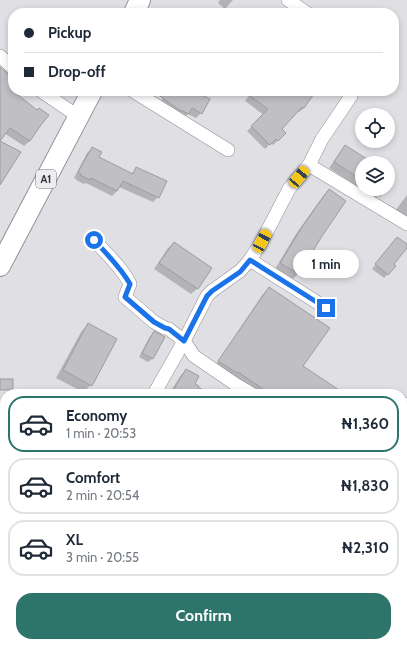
<!DOCTYPE html>
<meta charset="utf-8">
<style>
:root{--surface:#fff;--page:#f2f2f3;--text:#1f2937;--muted:#747a83;--line:#e0e1e3;--accent:#2d746b}
body{margin:0;font-family:Cabin,sans-serif;background:var(--page);color:var(--text);height:100vh;display:flex;flex-direction:column;font-size:15px;white-space:nowrap}
*{box-sizing:border-box;margin:0}
p{font-size:13px;color:var(--muted)}
.icon{flex:none;width:22px;height:22px;fill:none;stroke:currentColor;stroke-width:2;stroke-linecap:round;stroke-linejoin:round}
.map{position:relative;flex:1;overflow:hidden}
.sheet{position:absolute;left:0px;top:389px;width:407px;height:258px;display:flex;flex-direction:column;background:var(--surface);border-radius:16px 16px 0 0;box-shadow:0 2px 6px #0003}
.sheet>*{flex:none}
.banner{position:absolute;left:8px;top:8px;width:391px;height:88px;border-radius:16px;box-shadow:0 2px 6px #0003;display:grid;align-content:center;height:88px;padding:0 16px;background:var(--surface)}
.tools{position:absolute;left:355px;top:108px;display:grid;gap:8px}
.tools a{display:grid;place-items:center;width:40px;height:40px;border-radius:50%;background:var(--surface);box-shadow:0 2px 6px #0003;font-size:20px}
.end{position:absolute;width:18px;height:18px;margin:-9px;border:5px solid #1a73e8;background:#fff;box-shadow:0 0 0 2px #fff}
.from{border-radius:50%}
.bubble{position:absolute;height:28px;border-radius:14px;background:var(--surface);box-shadow:0 2px 6px #0003;font-size:13px;font-weight:800;line-height:28px;text-align:center}
.car{position:absolute;width:12px;height:24px;margin:-12px -6px;border-radius:5px;box-shadow:0 0 3px 1px #0007;background:linear-gradient(#f5c518 24%,#345 0 40%,#f5c518 0 76%,#345 0 86%,#f5c518 0)}
.banner b{display:flex;align-items:center;gap:14px;height:38px;font-size:15px}
.banner b+b{border-top:1px solid var(--line)}
.banner i{width:10px;height:10px;background:var(--text)}
ul{padding:7px 0 0;list-style:none}
li{display:flex;align-items:center;gap:12px;height:56px;margin:0 8px 6px;padding:0 8px;border:2px solid var(--line);border-radius:16px}
li div{flex:1}
li b{display:block;font-size:15px}
li em{font-style:normal;font-weight:800}
li.on{border-color:var(--accent)}
li>.icon{width:36px;height:36px;stroke-width:1.5}
.action{display:flex;gap:8px;margin-top:auto;padding:8px 16px}
.action a{flex:1;height:46px;border-radius:16px;background:var(--accent);color:#fff;font-size:16px;font-weight:800;line-height:46px;text-align:center}
.map>svg:first-child{display:block}
.shadow{fill:#0003}
.building{fill:#c0bfc4;stroke:#9d9ca1}
.lines{fill:none;stroke-linecap:round;stroke-linejoin:round}
.minor-casing{stroke:#919095;stroke-width:14}
.highway-casing{stroke:#919095;stroke-width:22}
.minor{stroke:#fff;stroke-width:13}
.highway{stroke:#fff;stroke-width:20}
.route{stroke:#1a73e8;stroke-width:5}
.labels{text-anchor:middle;stroke-width:3;stroke-linejoin:round;paint-order:stroke}
.shield{fill:#edecf1;stroke:#6b6a6d;stroke-width:1}
.shield-label{font-size:11px;font-weight:bold;fill:#333335}
</style>
<div class="map">
<svg width="407" height="647" viewBox="0 0 407 647">
<rect width="100%" height="100%" fill="#e0dfe4"/>
<g class="shadow">
<polygon points="220,0 233,0 225,9 218,3"/>
<polygon points="13,47 13,69 4,60"/>
<polygon points="7,75 13,77 13,85 9,90 30,141 24,146 4,133 0,139"/>
<polygon points="168,91 201,91 199,94 209,99 201,113 196,118 188,114 183,119 159,104"/>
<polygon points="252,91 314,91 304,108 299,112 297,111 281,129 285,133 273,145 271,143 265,149 247,131 264,115 245,101"/>
<polygon points="345,146 371,163 362,163 362,189 387,189 380,197 378,196 376,198 329,168 340,152"/>
<polygon points="92,148 98,157 131,174 137,168 158,197 153,202 119,187 117,191 112,196 86,183 84,184 76,180 76,179 74,178 87,153"/>
<polygon points="388,174 391,176 390,179 393,181 388,188"/>
<polygon points="329,190 321,235 298,274 293,279 275,269 296,234 323,196"/>
<polygon points="407,195 407,220 395,211"/>
<polygon points="394,242 407,246 393,264 388,274 384,278 372,269"/>
<polygon points="174,243 211,268 197,289 191,294 154,269 168,248"/>
<polygon points="269,288 302,366 342,394 257,394 214,367 263,294"/>
<polygon points="88,324 91,385 83,392 56,378 81,332"/>
<polygon points="154,333 164,338 152,359 148,362 139,357 150,336"/>
<polygon points="186,370 199,394 169,394 181,375"/>
<polygon points="407,417 407,428 402,424 402,423"/>
<polygon points="402,472 407,476 407,486 402,493"/>
<polygon points="0,474 4,476 5,474 5,505 0,502"/>
<polygon points="0,559 5,561 5,610 0,619"/>
<polygon points="407,610 407,619 403,616"/>
<polygon points="407,628 407,647 394,647 396,645 395,644 397,642 402,642 402,635"/>
<polygon points="30,642 54,642 63,647 28,647"/>
<polygon points="98,642 151,642 146,647 104,647"/>
<polygon points="173,642 222,642 225,644 223,647 181,647"/>
</g>
<g class="building">
<polygon points="0,67 8,74 13,76 13,91 37,110 39,108 49,115 41,125 30,141 10,128 0,141"/>
<polygon points="153,91 202,91 200,94 210,99 202,114 192,108 189,114 178,109"/>
<polygon points="243,91 309,91 314,94 304,108 302,107 282,129 286,133 278,141 276,139 270,145 251,126 268,109"/>
<polygon points="0,141 21,152 0,185"/>
<polygon points="345,145 373,163 362,163 362,180 334,162"/>
<polygon points="92,147 102,152 99,157 133,174 136,167 167,181 159,198 123,181 117,191 91,178 90,180 80,175 81,174 78,172"/>
<polygon points="329,189 346,201 322,236 299,274 280,263 302,227"/>
<polygon points="397,237 407,244 407,248 394,264 396,266 388,275 375,264"/>
<polygon points="174,242 212,268 198,289 159,263"/>
<polygon points="269,287 330,328 303,366 345,394 268,394 262,390 263,389 238,372 237,373 218,361"/>
<polygon points="88,323 117,339 92,386 63,370"/>
<polygon points="154,331 165,337 153,359 142,353"/>
<polygon points="186,369 199,376 195,384 199,386 198,387 210,394 171,394"/>
<rect x="0" y="379" width="13" height="11"/>
<polygon points="407,632 407,647 394,647 398,642 402,642 402,637"/>
</g>
<g class="lines">
<defs>
<g id="minor">
<polyline points="288,0 307,13"/>
<polyline points="0,56 13,68"/>
<polyline points="41,91 79,117"/>
<polyline points="133,91 228,150"/>
<polyline points="309,165 407,224"/>
<path d="M94,240C107,254 122,268 130,284L125,297L154,322L165,328L169,329L184,341L194,356L235,384L252,394"/>
<polyline points="250,260 326,308"/>
<polyline points="154,394 184,341 207,296 212,291 240,271 250,260 262,241 289,189 309,165 322,139 351,96 351,91"/>
<polyline points="402,411 407,404"/>
<polyline points="402,602 407,593"/>
<polyline points="246,642 250,647"/>
<polyline points="2,647 6,642"/>
<polyline points="375,647 378,642"/>
</g>
<g id="highway">
<polyline points="134,13 140,0"/>
<polyline points="0,266 92,91"/>
</g>
</defs>
<use href="#minor" class="minor-casing"/>
<use href="#highway" class="highway-casing"/>
<use href="#minor" class="minor"/>
<use href="#highway" class="highway"/>
</g>
<g class="lines">
<path class="route" d="M94,240C107,254 121,268 130,284L125,297L154,322L165,328L169,329L184,341L207,296L212,291L240,272L250,260L326,308"/>
</g>
<g class="labels">
<rect class="shield" x="36" y="170" width="20" height="18" rx="3"/>
<g class="shield-label">
<text x="46" y="183">A1</text>
</g>
</g>
</svg>
<div class="tools">
<a><svg class="icon" aria-label="locate" viewBox="0 0 24 24"><circle cx="12" cy="12" r="6"/><path d="M12 2v4M12 18v4M2 12h4M18 12h4"/></svg></a>
<a><svg class="icon" aria-label="layers" viewBox="0 0 24 24"><path d="M12 4l9 5-9 5-9-5zM3 14l9 5 9-5"/></svg></a>
</div>
<i class="end from" style="left:94px;top:240px"></i>
<i class="end" style="left:326px;top:308px"></i>
<div class="bubble" style="left:293px;top:250px;width:66px">1 min</div>
<i class="car" style="left:299px;top:177px;rotate:40deg"></i>
<i class="car" style="left:262px;top:241px;rotate:28deg"></i>
<div class="banner">
<b><i class="from"></i>Pickup</b>
<b><i></i>Drop-off</b>
</div>
<section class="sheet">
<ul>
<li class="on"><svg class="icon" aria-label="car" viewBox="0 0 24 24"><path d="M5 17H2v-5l4-1 3-4h7l3 4 3 1v5h-3M9 17h6M6 11h13"/><circle cx="7" cy="17" r="2"/><circle cx="17" cy="17" r="2"/></svg><div><b>Economy</b><p>1 min · 20:53</p></div><em>₦1,360</em></li>
<li><svg class="icon" aria-label="car" viewBox="0 0 24 24"><path d="M5 17H2v-5l4-1 3-4h7l3 4 3 1v5h-3M9 17h6M6 11h13"/><circle cx="7" cy="17" r="2"/><circle cx="17" cy="17" r="2"/></svg><div><b>Comfort</b><p>2 min · 20:54</p></div><em>₦1,830</em></li>
<li><svg class="icon" aria-label="car" viewBox="0 0 24 24"><path d="M5 17H2v-5l4-1 3-4h7l3 4 3 1v5h-3M9 17h6M6 11h13"/><circle cx="7" cy="17" r="2"/><circle cx="17" cy="17" r="2"/></svg><div><b>XL</b><p>3 min · 20:55</p></div><em>₦2,310</em></li>
</ul>
<div class="action"><a>Confirm</a></div>
</section>
</div>
